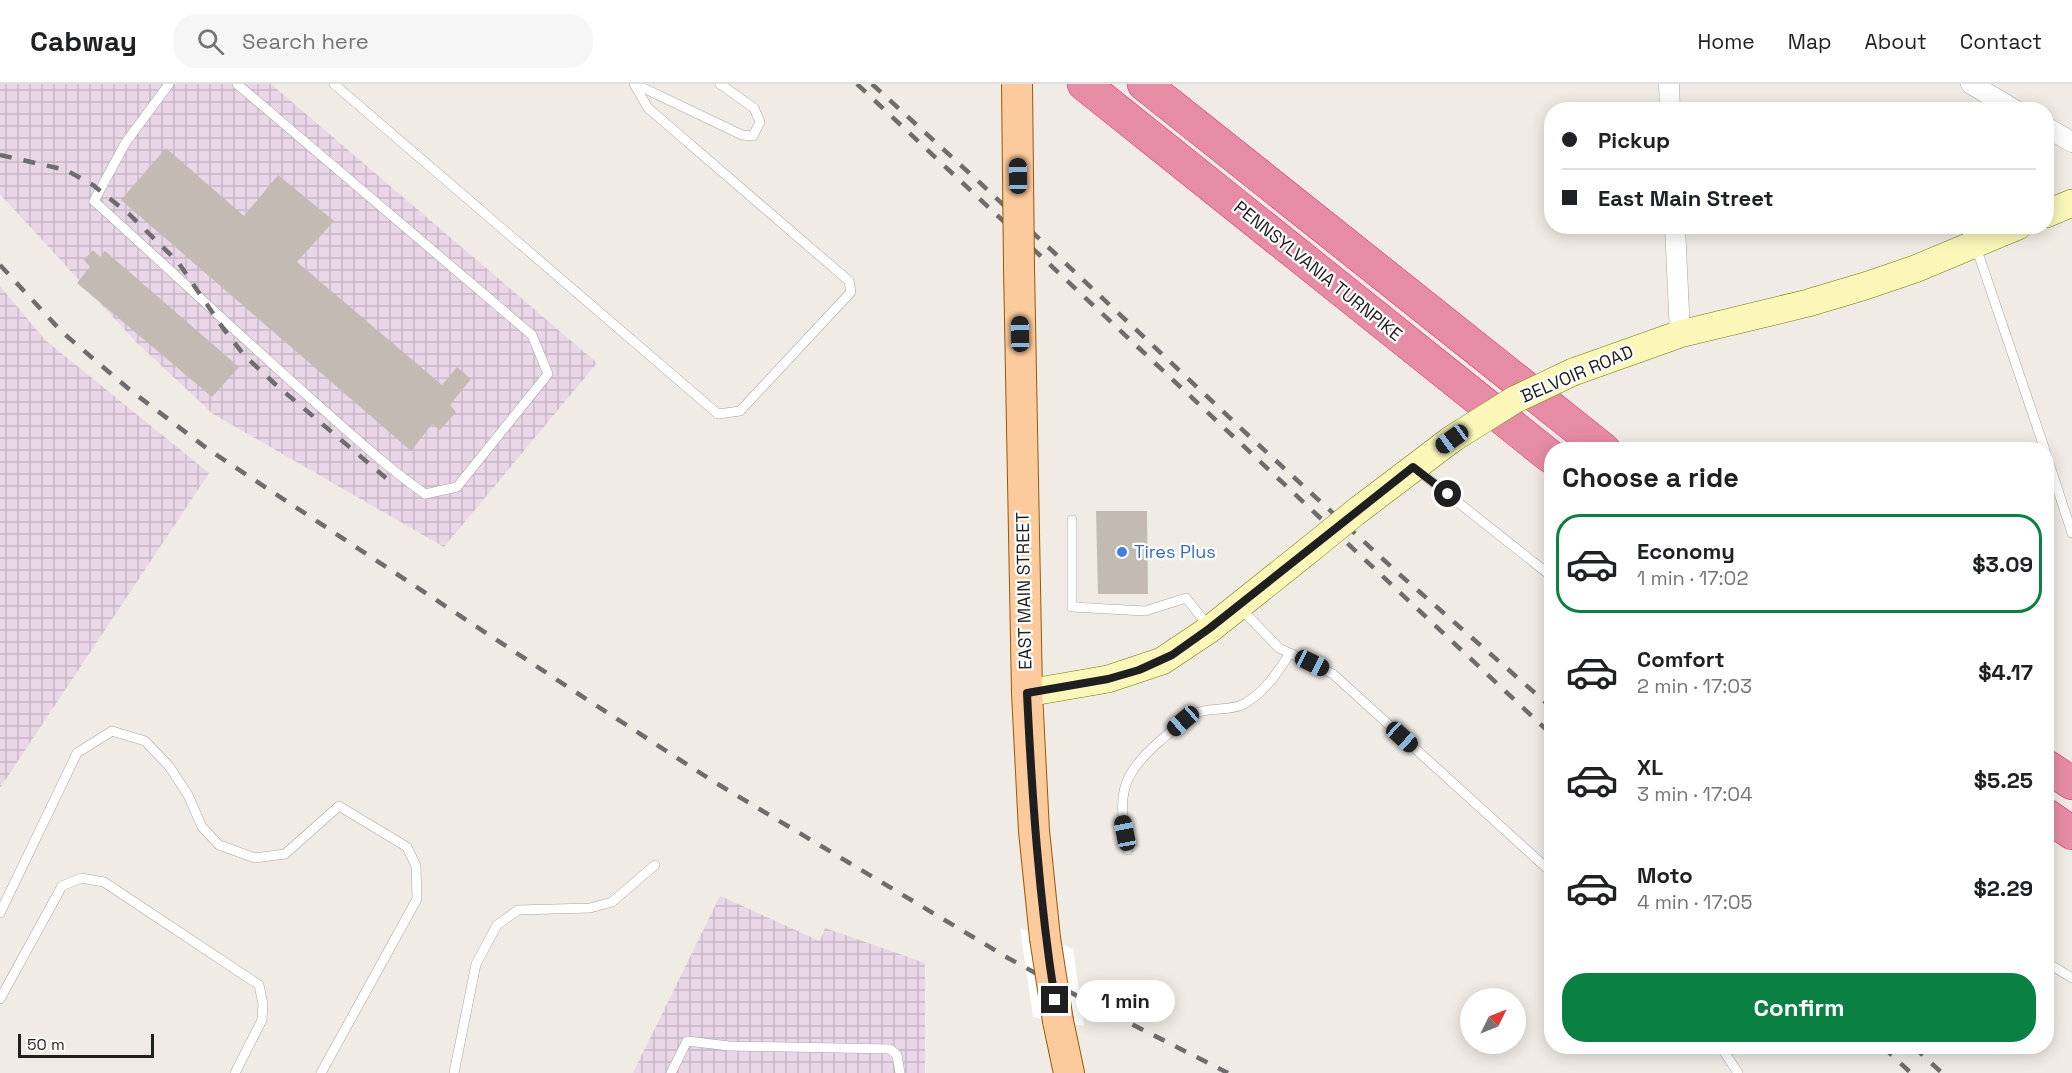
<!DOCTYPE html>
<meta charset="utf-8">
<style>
:root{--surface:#fff;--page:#f6f6f6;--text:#202124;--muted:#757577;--line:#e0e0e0;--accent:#0b8043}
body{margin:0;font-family:"Space Grotesk",sans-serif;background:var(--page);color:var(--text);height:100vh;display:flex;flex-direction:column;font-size:22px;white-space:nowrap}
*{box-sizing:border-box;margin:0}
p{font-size:20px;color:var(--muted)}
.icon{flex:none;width:33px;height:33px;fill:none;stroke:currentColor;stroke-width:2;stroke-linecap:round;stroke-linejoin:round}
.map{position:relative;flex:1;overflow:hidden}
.panel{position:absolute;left:1544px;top:358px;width:510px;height:612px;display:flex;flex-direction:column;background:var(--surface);border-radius:24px;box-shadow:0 3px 15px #0003}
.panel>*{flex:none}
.hud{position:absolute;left:1544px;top:18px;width:510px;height:132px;border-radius:24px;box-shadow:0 3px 15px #0003;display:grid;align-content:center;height:132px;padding:0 18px;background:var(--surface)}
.needle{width:39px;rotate:47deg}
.tools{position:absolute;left:1460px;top:904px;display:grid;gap:12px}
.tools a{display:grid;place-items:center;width:66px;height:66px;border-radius:50%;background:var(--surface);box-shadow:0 3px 15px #0003;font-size:30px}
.scale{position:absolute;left:18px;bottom:15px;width:136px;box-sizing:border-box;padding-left:6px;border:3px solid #1f1f1f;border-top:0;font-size:16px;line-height:21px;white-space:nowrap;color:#1f1f1f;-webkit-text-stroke:4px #fff;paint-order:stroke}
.end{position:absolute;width:27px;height:27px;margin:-14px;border:8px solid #1f1f1f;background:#fff;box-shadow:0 0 0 3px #fff}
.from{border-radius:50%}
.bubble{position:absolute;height:42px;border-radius:21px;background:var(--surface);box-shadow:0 3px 15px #0003;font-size:20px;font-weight:800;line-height:42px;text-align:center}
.car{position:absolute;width:18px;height:36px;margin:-18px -9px;border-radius:8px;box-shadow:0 0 4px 2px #0007;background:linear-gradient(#222 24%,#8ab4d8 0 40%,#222 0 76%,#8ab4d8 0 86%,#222 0)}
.hud b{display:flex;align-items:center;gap:21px;height:57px;font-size:22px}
.hud b+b{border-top:2px solid var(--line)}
.hud i{width:15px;height:15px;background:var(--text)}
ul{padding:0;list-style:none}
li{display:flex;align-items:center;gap:18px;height:99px;margin:0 12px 9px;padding:0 6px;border:3px solid transparent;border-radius:24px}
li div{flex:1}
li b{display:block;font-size:22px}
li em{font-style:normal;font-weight:800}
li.current{border-color:var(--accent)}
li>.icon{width:54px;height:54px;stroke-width:1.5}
h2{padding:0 18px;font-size:27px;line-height:72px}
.button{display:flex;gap:12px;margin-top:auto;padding:12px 18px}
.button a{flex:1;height:69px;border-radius:24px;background:var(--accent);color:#fff;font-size:24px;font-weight:800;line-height:69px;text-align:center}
header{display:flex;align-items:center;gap:36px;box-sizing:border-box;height:84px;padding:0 30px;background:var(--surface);border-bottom:2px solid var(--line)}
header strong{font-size:28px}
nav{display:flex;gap:33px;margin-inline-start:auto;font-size:21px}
.search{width:420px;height:54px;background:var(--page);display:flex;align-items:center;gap:15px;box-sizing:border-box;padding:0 21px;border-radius:24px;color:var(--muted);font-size:22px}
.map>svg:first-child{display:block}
.industrial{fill:url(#industrial-grid)}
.pier{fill:#fff}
.building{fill:#c4bab4}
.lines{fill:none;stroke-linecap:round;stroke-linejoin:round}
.lane-casing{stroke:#a6a6a6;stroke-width:10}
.street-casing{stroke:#a6a6a6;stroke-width:21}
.secondary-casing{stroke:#757804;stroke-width:28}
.primary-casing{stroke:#9a5900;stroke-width:32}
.highway-casing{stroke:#dc2473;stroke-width:34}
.lane{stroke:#fff;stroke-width:9}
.street{stroke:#fff;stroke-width:20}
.secondary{stroke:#faf7b9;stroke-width:27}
.primary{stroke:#fccb9d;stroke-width:30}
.highway{stroke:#e78ca5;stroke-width:33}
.rail{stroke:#6d6d6d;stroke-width:4.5;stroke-dasharray:12 12;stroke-linecap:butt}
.secondary-bridge-casing{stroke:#757804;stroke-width:28;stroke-linecap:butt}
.primary-bridge-casing{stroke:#9a5900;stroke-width:32;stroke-linecap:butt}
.secondary-bridge{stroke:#faf7b9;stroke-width:27}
.primary-bridge{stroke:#fccb9d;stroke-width:30}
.route{stroke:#1f1f1f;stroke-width:8}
.shop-dot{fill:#3f7fe0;stroke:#fff;stroke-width:2}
.labels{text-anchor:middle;stroke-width:4.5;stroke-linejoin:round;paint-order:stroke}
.street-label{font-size:18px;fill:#1f1f1f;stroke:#fff}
.shop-label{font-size:18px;fill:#366cbe;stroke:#fff;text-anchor:start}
</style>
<header>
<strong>Cabway</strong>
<div class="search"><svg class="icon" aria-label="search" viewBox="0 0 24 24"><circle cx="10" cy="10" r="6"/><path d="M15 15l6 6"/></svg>Search here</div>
<nav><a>Home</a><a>Map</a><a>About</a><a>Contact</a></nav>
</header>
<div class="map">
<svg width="2072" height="989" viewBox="0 0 2072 989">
<defs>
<pattern id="industrial-grid" width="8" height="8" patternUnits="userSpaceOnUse" patternTransform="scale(1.5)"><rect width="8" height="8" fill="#e9d7e7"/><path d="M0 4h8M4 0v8" fill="none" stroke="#c7b8c6"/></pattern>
</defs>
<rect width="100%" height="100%" fill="#f0ebe5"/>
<g class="industrial">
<polygon points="0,0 271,0 597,279 444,463 213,330 135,257 0,110"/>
<polygon points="0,202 45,256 209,389 0,704"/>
<polygon points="720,812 820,857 825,844 925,879 925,989 633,989"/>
</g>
<polygon class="pier" points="1020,844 1073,865 1084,942 1033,933"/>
<g class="building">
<polygon points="166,64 244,132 278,91 334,137 297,178 442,301 457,283 471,295 450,321 456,328 440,346 432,340 411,367 121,116"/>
<polygon points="93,166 100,173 105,167 239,283 212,313 77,199 90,183 84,176"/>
<polygon points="1096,427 1147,427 1148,510 1098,510"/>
</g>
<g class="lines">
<defs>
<g id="lane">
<path d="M169,0L126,58L94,117C166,182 237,249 310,314C348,347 384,381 425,410L457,403L548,290L532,251L237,0"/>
<polyline points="334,0 718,330 740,327 851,208 849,197 648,24 634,0"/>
<polyline points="635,0 742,51 753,52 760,38 754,24 720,0"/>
<polyline points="1976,163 2045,366"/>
<polyline points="2046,370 2072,449"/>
<polyline points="1416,385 1551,492"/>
<polyline points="1072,436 1072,523 1145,527 1186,514 1209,543"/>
<polyline points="1240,524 1279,564 1333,590 1551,788"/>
<path d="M1128,766C1118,711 1118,694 1161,656C1172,647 1182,636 1194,630C1210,622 1229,628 1244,620C1264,609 1278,588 1290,569"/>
<polyline points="0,829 77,669 112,647 145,657 169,682 188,711 202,743 219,761 255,774 285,770 339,722 407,763 416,782 417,815 321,989"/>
<polyline points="2046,878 2072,894"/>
<polyline points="0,915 62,802 81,794 104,798 259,901 263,920 262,936 235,989"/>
<polyline points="1721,963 1738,989"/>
<polyline points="454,989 476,880 497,841 518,826 590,824 612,818 655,781"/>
<polyline points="671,989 687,957 729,962 890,965 897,971 900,989"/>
</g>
<g id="street">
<polyline points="1669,0 1670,26"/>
<polyline points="1971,0 2015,26"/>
<polyline points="2046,43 2072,58"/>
<polyline points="1675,142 1680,250"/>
</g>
<g id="secondary">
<polyline points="2046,130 2072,119"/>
<polyline points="1573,288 1680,250 1808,219 1865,202 1915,185 2018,142"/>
<polyline points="1357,427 1452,355"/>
<polyline points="1027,609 1108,595 1162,577 1210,545 1309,466"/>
</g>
<g id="primary">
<polyline points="1019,183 1027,609 1034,747 1045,854"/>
<polyline points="1058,937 1069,989"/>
</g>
<g id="highway">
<polyline points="1084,0 1551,373"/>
<polyline points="1144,0 1604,366"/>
<polyline points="2046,682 2072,699"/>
<polyline points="2046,731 2072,749"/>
</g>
</defs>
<use href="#lane" class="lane-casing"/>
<use href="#street" class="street-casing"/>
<use href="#secondary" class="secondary-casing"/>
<use href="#primary" class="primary-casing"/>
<use href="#highway" class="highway-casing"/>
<use href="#lane" class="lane"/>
<use href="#street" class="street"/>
<use href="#secondary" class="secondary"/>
<use href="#primary" class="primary"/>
<use href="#highway" class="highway"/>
<g class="rail">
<polyline points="857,0 1551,650"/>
<polyline points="872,0 978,97 1248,351 1398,489 1551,623"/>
<polyline points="0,71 66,86 93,101 129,130 178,178 223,244 244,271 275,300 386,394"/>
<polyline points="0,181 62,248 130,306 209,366 574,607 711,696 1008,874 1092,920 1228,989"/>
<polyline points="1883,963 1911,989"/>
<polyline points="1914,963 1942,989"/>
</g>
<defs>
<g id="secondary-bridge">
<polyline points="1452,355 1514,316 1573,288"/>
<polyline points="1309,466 1357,427"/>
</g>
<g id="primary-bridge">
<polyline points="1017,0 1019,183"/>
<polyline points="1045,854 1058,937"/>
</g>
</defs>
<use href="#secondary-bridge" class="secondary-bridge-casing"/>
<use href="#primary-bridge" class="primary-bridge-casing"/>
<use href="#secondary-bridge" class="secondary-bridge"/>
<use href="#primary-bridge" class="primary-bridge"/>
</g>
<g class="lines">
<path class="route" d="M1055,916C1039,815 1032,712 1027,609L1108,595L1139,586L1172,571L1210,544L1413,383L1448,410"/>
</g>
<circle class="shop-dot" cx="1122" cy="468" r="6"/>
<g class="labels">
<g class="street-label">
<text transform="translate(1318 187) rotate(39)" y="6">PENNSYLVANIA TURNPIKE</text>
<text transform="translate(1577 290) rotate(-23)" y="6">BELVOIR ROAD</text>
<text transform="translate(1024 507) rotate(-91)" y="6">EAST MAIN STREET</text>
</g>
<g class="shop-label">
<text x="1134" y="474">Tires Plus</text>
</g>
</g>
</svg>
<div class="tools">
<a><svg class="needle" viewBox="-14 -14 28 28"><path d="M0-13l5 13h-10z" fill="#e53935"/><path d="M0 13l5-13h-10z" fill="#757577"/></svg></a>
</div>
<div class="scale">50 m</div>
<i class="end from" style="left:1448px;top:410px"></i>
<i class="end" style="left:1055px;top:916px"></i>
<div class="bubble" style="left:1076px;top:896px;width:99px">1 min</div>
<i class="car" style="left:1018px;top:92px;rotate:359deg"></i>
<i class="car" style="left:1020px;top:250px;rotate:359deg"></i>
<i class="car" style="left:1452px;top:355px;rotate:234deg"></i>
<i class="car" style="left:1312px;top:579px;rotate:116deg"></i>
<i class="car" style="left:1183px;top:637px;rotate:229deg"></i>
<i class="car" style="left:1402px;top:653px;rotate:132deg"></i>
<i class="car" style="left:1125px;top:749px;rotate:349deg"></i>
<div class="hud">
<b><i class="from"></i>Pickup</b>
<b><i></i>East Main Street</b>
</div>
<section class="panel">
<h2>Choose a ride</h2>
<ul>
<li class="current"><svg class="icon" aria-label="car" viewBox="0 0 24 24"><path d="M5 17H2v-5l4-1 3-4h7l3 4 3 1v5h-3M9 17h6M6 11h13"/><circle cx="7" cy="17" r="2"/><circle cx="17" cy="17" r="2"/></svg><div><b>Economy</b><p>1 min · 17:02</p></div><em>$3.09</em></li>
<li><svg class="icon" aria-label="car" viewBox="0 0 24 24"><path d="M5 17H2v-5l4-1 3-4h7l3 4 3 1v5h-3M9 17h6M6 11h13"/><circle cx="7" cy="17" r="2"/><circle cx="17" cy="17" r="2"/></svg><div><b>Comfort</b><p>2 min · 17:03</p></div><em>$4.17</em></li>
<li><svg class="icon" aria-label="car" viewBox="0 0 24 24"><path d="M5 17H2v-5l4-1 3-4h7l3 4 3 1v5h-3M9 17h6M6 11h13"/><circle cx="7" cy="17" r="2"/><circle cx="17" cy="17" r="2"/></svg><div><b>XL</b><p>3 min · 17:04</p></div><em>$5.25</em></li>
<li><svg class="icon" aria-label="car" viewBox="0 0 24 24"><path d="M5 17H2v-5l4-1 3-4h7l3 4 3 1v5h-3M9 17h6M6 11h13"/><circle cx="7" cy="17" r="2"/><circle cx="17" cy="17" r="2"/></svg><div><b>Moto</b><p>4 min · 17:05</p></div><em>$2.29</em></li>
</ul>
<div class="button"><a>Confirm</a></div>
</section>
</div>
